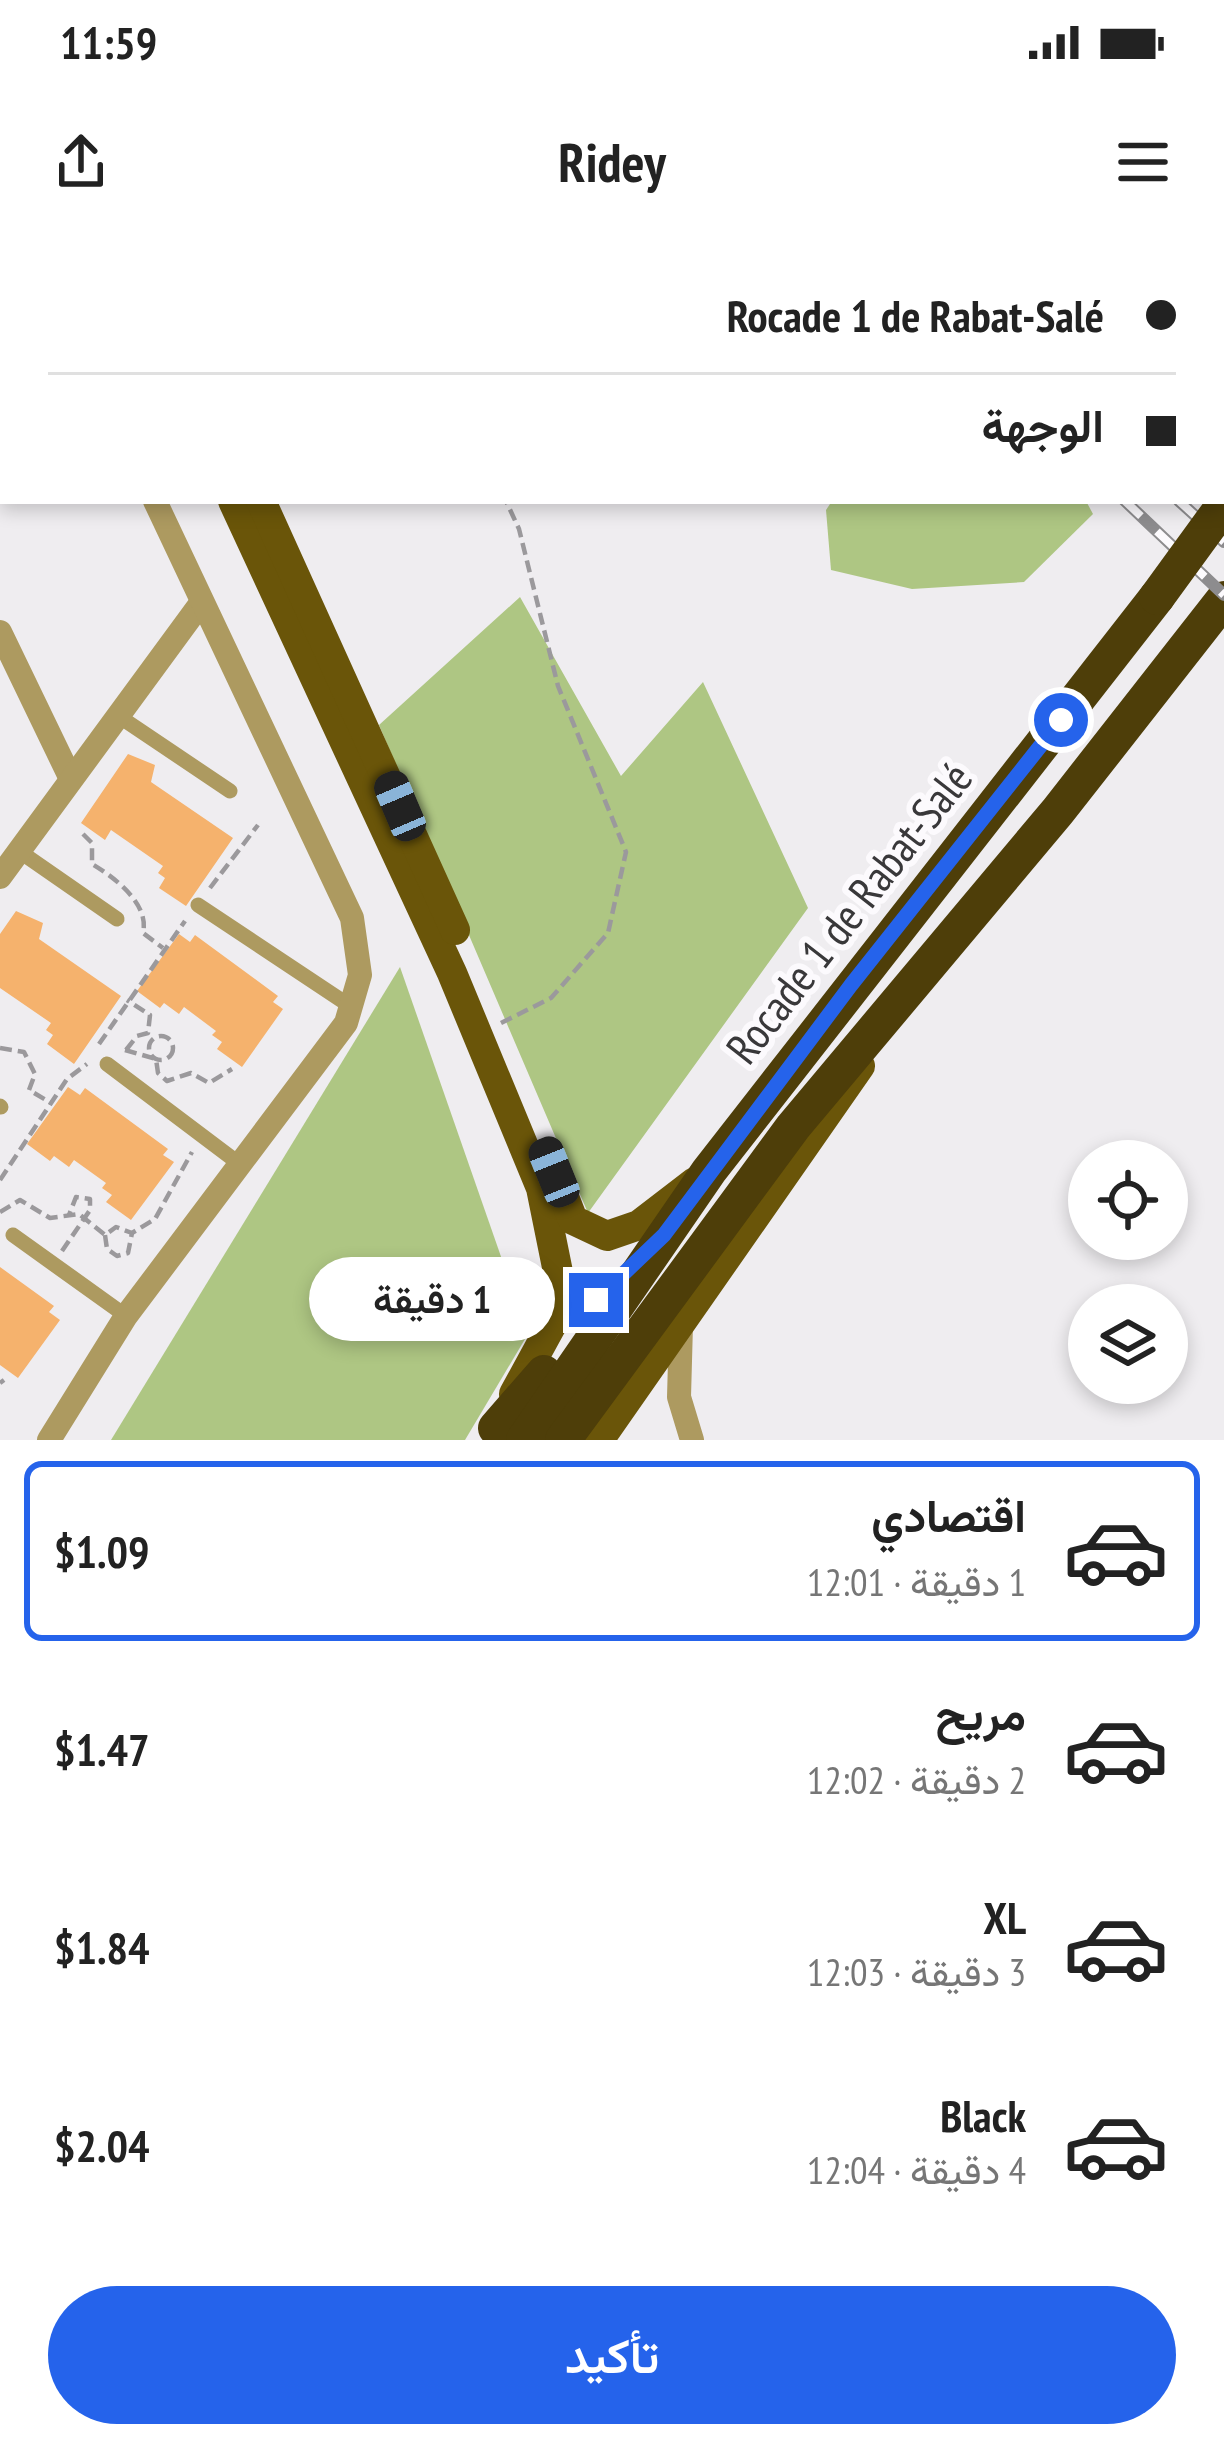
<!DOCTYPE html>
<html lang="ar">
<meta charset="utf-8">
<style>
:root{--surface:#fff;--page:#f6f6f6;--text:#222;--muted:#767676;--line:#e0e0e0;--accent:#2563eb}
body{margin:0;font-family:"PT Sans Narrow",Vazirmatn,sans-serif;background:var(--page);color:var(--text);direction:rtl;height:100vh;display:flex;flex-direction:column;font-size:45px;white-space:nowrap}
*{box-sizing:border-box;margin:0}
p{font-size:39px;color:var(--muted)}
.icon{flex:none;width:66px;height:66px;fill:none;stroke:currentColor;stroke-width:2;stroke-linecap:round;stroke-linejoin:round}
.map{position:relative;height:1200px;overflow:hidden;direction:ltr}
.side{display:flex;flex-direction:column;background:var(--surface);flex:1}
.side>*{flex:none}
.banner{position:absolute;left:0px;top:0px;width:1224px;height:264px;box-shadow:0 6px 18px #0003;direction:rtl;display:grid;align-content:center;height:264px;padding:0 48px;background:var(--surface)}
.controls{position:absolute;left:1068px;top:900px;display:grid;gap:24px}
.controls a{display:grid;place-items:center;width:120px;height:120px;border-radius:50%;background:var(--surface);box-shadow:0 6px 18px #0003;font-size:60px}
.end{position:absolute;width:54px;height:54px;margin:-27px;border:15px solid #2563eb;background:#fff;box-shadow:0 0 0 6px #fff}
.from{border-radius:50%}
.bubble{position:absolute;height:84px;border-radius:42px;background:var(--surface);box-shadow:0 6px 18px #0003;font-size:39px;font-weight:600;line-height:84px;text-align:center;direction:rtl}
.car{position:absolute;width:36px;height:72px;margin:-36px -18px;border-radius:15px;box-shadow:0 0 9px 3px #0007;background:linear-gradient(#222 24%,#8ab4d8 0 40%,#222 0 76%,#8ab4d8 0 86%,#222 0)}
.banner b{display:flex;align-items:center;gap:42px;height:114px;font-size:45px}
.banner b+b{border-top:3px solid var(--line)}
.banner i{width:30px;height:30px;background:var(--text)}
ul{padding:21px 0 0;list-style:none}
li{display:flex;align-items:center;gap:36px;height:180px;margin:0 24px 18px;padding:0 24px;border:6px solid transparent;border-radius:18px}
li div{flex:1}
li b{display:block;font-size:45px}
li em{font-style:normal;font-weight:600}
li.selected{border-color:var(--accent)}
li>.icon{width:108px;height:108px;stroke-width:1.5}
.cta{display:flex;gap:24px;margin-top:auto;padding:24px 48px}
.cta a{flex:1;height:138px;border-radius:72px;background:var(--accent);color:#fff;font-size:48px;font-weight:600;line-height:138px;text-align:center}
.status{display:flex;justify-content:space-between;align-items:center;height:84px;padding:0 60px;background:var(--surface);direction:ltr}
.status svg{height:33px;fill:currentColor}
header{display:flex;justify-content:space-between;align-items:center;height:156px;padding:0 48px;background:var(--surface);font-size:54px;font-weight:600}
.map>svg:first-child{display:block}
.green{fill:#aec683}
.building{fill:#f5b26d}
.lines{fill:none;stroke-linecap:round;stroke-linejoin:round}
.path{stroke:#9b999c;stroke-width:4.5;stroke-dasharray:12 6;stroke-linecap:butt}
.lane{stroke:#ad9a60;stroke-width:15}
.street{stroke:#ad9a60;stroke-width:24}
.primary{stroke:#6a5509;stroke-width:30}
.highway{stroke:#4e3e09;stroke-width:36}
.rail-casing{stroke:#8d8c8e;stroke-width:12}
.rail{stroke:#fcfafd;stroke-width:8;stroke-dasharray:22;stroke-linecap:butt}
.highway-bridge{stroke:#4e3e09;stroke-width:36}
.route{stroke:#2563eb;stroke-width:15}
.labels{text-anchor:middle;stroke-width:12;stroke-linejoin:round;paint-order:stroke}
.street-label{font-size:45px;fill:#39383a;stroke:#fcfafd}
</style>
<div class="status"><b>11:59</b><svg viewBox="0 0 49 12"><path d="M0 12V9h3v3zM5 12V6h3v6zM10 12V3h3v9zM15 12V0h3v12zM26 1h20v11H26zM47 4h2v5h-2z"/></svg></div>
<header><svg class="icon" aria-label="menu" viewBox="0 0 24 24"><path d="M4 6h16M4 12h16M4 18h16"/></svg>Ridey<svg class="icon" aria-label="share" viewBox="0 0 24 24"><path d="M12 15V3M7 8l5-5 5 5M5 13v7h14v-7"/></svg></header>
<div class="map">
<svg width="1224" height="1200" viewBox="0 0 1224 1200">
<rect width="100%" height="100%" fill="#efedf0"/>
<g class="green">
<polygon points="832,261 1086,261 1093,274 1024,342 912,349 831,330 826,270"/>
<polygon points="520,357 621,536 703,442 808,668 588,973 379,485"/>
<polygon points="400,727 528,1094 465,1200 111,1200"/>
</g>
<g class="building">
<polygon points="128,514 155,525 151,542 233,598 186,666 159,648 165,638 158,633 163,626 111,590 105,600 81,583"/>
<polygon points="16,671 43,683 39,699 121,756 74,824 47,804 53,795 46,790 51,783 0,748 0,694"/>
<polygon points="179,694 190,702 195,695 278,756 273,762 283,769 242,827 217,809 222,802 212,795 216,791 184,767 179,774 164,763 160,768 137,751"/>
<polygon points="68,847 80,855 85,848 168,909 163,915 174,922 131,980 106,962 112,955 102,948 106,943 74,920 69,927 54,916 50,921 27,904"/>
<polygon points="0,1027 54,1066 49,1072 60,1080 18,1138 0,1125"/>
</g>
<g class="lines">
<g class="path">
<polyline points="324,0 325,3"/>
<polyline points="547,0 548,3"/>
<polyline points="1169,0 1183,3"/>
<polyline points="1221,23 1224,26"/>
<path d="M83,594L92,603V624C114,637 150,664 143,693L163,708"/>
<polyline points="210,648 258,585"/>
<polyline points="501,783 551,758 608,693 626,612 558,446 519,289 506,261"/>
<circle cx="161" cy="808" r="12"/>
<polyline points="99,804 185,681"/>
<polyline points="0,808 24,812 35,834 29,850 51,863"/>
<polyline points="125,810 156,819 158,833 167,841 191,833 209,843 232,829"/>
<polyline points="126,810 137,796 148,793 150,775 127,760"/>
<polyline points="0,940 67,839 87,824"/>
<polyline points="0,972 20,960 50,978 79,974 105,995 116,987 132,993 155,979 192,912"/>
<polyline points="105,995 107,1009 117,1016 128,1013 132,993"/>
<polyline points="62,1011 90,970 90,959 76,957 69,975"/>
<polyline points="0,1143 4,1140"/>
</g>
<g class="lane">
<polyline points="117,475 230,551"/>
<polyline points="19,611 117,679"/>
<polyline points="198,665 353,768"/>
<polyline points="107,824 241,925"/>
<polyline points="0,866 1,867"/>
<polyline points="13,995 126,1076"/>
</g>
<g class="street">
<polyline points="38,0 39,3"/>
<polyline points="0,236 3,234"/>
<polyline points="0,392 70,537"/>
<polyline points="0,637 201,363"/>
<polyline points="681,1085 679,1157 692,1200"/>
<polyline points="49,1200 126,1076 346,783 360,735 352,678 155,261"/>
</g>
<g class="primary">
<polyline points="110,0 111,3"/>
<polyline points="139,0 140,3"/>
<polyline points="233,261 452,733 541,948 561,1047 556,1077 514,1154"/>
<polyline points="261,261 455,690"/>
<polyline points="553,929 573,980 607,996 639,985 695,942"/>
<polyline points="599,1200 860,826"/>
</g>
<g class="highway">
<polyline points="1072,0 1075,3"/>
<polyline points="1221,122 1224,125"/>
<polyline points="496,1188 544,1133"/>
<polyline points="524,1200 709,931 1157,357"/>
<polyline points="563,1200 793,887 1058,571 1224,359"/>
</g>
<defs>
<g id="rail">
<polyline points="865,0 868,3"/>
<polyline points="889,0 892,3"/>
<polyline points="918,0 920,3"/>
<polyline points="1125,261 1224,355"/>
<polyline points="1179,261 1224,302"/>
</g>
</defs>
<use href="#rail" class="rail-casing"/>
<use href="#rail" class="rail"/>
<polyline class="highway-bridge" points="1157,357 1224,265"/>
</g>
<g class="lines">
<polyline class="route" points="596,1060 664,995 851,745 1061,480"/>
</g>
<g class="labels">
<g class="street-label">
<text transform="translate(849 673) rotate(-52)" y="16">Rocade 1 de Rabat-Salé</text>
</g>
</g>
</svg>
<div class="controls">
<a><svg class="icon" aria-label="locate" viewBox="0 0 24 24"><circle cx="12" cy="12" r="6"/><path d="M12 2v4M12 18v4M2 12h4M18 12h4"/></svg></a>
<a><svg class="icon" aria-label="layers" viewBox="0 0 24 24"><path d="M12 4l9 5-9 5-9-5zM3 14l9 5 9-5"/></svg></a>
</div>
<i class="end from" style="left:1061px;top:480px"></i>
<i class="end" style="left:596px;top:1060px"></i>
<div class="bubble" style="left:309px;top:1017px;width:246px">1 دقيقة</div>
<i class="car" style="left:400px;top:566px;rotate:337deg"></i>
<i class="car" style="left:554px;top:932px;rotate:338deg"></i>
<div class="banner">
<b><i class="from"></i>Rocade 1 de Rabat-Salé</b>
<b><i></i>الوجهة</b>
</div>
</div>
<section class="side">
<ul>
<li class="selected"><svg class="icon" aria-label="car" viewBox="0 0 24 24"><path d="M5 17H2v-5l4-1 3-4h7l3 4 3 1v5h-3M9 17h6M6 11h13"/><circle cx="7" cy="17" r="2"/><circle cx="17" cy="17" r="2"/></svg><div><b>اقتصادي</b><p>1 دقيقة · 12:01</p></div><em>$1.09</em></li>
<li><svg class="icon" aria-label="car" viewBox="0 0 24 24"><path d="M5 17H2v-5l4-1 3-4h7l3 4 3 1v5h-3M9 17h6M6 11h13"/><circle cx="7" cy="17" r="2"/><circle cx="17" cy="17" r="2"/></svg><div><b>مريح</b><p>2 دقيقة · 12:02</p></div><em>$1.47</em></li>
<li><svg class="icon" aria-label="car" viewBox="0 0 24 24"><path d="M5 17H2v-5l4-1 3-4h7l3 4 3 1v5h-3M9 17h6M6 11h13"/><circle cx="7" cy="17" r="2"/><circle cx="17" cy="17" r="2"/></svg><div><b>XL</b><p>3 دقيقة · 12:03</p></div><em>$1.84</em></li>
<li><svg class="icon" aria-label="car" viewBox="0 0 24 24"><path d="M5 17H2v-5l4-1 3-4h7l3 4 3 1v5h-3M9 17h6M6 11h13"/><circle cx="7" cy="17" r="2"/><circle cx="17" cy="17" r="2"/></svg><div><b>Black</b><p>4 دقيقة · 12:04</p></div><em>$2.04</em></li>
</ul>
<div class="cta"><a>تأكيد</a></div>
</section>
